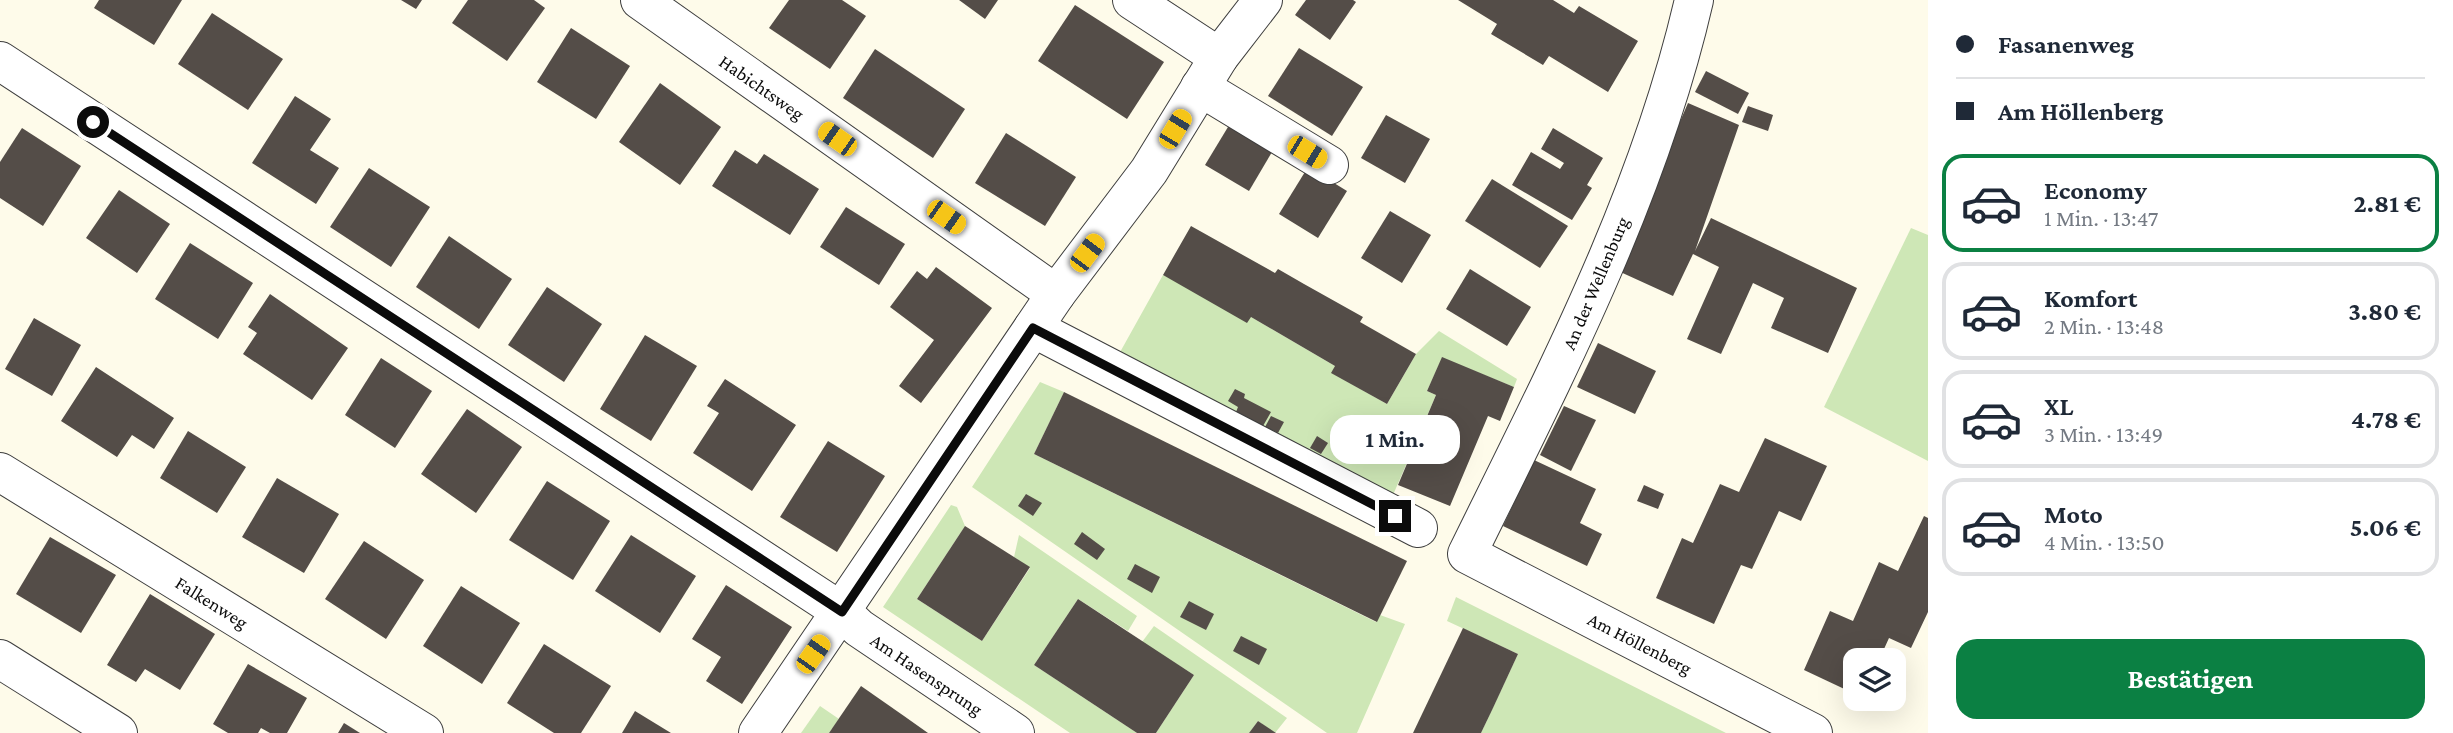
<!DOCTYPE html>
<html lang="de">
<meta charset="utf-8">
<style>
:root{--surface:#fff;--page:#f6f6f7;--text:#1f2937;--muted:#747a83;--line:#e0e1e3;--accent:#0b8043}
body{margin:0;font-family:"Crimson Pro",serif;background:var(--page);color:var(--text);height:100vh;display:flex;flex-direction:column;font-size:26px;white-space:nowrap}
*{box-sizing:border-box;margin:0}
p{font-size:23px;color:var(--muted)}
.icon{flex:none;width:38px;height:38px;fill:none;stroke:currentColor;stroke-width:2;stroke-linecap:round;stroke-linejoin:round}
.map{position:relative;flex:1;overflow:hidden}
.side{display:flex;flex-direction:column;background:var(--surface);width:525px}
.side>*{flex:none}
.banner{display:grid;align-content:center;height:154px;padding:0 28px;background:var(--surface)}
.tools{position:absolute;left:1843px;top:648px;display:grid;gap:14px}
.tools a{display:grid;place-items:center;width:63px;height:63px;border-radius:14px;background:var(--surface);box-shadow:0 7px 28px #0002;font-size:35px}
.end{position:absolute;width:32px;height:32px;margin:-16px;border:9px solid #0b0b0b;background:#fff;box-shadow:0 0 0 4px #fff}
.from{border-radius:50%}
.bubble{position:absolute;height:49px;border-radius:21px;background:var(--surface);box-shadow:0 7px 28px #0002;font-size:23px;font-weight:700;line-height:49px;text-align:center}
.car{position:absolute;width:21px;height:42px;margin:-21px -10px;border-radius:9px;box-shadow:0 0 5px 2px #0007;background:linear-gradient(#f5c518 24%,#345 0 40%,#f5c518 0 76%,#345 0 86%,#f5c518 0)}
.banner b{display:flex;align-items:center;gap:24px;height:66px;font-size:26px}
.banner b+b{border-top:2px solid var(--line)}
.banner i{width:18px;height:18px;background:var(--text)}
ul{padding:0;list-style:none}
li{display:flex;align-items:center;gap:21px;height:98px;margin:0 14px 10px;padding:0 14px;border:4px solid var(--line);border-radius:21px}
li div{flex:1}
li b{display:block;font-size:26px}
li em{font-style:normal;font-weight:700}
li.on{border-color:var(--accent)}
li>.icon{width:63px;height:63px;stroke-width:1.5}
.cta{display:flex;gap:14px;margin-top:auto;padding:14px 28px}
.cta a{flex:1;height:80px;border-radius:21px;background:var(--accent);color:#fff;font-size:28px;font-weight:700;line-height:80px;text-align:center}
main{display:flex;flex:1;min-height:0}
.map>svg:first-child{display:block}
.green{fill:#cee7b6}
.building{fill:#544d48}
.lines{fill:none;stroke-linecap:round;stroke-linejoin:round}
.minor-casing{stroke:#3e3e3e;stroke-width:40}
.minor{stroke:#fff;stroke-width:38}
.route{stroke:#0b0b0b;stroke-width:9}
.labels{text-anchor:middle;stroke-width:7;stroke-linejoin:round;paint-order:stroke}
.street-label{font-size:19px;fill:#0b0b0b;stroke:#fff}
</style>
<main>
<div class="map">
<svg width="1928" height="733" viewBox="0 0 1928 733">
<rect width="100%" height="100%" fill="#fefbea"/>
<g class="green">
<polygon points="1911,228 1928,235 1928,461 1824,407"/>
<polygon points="1163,275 1251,317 1335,366 1332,373 1387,404 1416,354 1439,331 1517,379 1514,387 1442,358 1427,391 1436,395 1393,495 1119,354"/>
<polygon points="1040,382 1064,392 1034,454 1376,622 1380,615 1405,624 1357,733 1327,733 972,487"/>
<polygon points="951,505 957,507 965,526 917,599 982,641 1030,568 1014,557 1019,535 1137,616 1128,631 1078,599 1034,665 1137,733 1070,733 883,607"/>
<polygon points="1456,597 1726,733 1481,733 1518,654 1447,621"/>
<polygon points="1154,626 1287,718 1275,733 1258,721 1249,733 1156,733 1194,675 1142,642"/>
<polygon points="820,706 839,719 829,733 801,733"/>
</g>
<g class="building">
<polygon points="99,0 182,0 154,45 94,8"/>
<polygon points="401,0 422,0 416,9"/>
<polygon points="468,0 534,0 545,8 507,61 452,23"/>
<polygon points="789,0 842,0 866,16 830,69 769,28"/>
<polygon points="959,0 998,0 985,19"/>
<polygon points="1306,0 1353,0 1356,2 1330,40 1295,15"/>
<polygon points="1458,0 1553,0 1574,13 1579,6 1638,41 1608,92 1549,56 1543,65 1491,34 1497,24"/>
<polygon points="1075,5 1164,62 1127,119 1038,61"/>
<polygon points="212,13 283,59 248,110 178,64"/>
<polygon points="571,28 630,66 596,119 537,82"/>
<polygon points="1299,48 1363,87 1332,136 1268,96"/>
<polygon points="875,49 965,109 933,158 843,98"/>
<polygon points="1706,71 1749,93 1738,114 1695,92"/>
<polygon points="660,83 721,127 680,185 619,142"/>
<polygon points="295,96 331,119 310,150 339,168 316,204 252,163"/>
<polygon points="1688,103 1739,125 1695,251 1711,218 1857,288 1828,353 1771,328 1784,298 1753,283 1721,354 1687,339 1719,267 1693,254 1673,296 1616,270"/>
<polygon points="1748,106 1773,115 1768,131 1742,122"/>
<polygon points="1386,115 1430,139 1405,183 1361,158"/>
<polygon points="1231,122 1275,147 1249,191 1205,165"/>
<polygon points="22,128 81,166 43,226 0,198 0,162"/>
<polygon points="1553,128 1603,158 1587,185 1592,188 1572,220 1512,185 1531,152 1560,169 1564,163 1541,149"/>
<polygon points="1006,133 1076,177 1045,226 975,183"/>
<polygon points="735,150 757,164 764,154 819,189 790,235 712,186"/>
<polygon points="1308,167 1347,191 1318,238 1279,214"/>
<polygon points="369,168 430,207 391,267 330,227"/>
<polygon points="1492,179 1568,226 1540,268 1465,221"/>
<polygon points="119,190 170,224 137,273 86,238"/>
<polygon points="846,207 905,244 879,285 820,247"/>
<polygon points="1390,211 1431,235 1402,283 1361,258"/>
<polygon points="1191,226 1275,273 1278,269 1304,284 1363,317 1360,322 1416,354 1387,404 1331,373 1335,366 1251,317 1247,323 1163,275"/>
<polygon points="449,236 512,279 479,329 416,287"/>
<polygon points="190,243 253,283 218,339 155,299"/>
<polygon points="936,267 992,308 921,403 899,386 934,340 890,307 917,271 927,279"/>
<polygon points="1470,269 1531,307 1507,346 1446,309"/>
<polygon points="547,287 602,324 564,382 508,345"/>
<polygon points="270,294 348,348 312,400 243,354 257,333 248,327"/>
<polygon points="34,318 81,345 52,396 5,369"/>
<polygon points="645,335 697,366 651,441 600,409"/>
<polygon points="1598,343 1656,371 1635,414 1577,387"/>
<polygon points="1442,357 1514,387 1500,421 1488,416 1450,506 1398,485 1436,395 1427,391"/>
<polygon points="381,358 432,391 395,448 345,415"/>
<polygon points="96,367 174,418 154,449 132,435 117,457 61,421"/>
<polygon points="725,379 796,425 752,491 693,453 719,413 707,406"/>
<polygon points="1235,389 1245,394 1244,398 1271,412 1263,426 1236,412 1238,407 1228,401"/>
<polygon points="1064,392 1407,561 1377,622 1034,454"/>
<polygon points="1564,406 1596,420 1571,471 1540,455"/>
<polygon points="467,409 522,447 476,513 421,474"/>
<polygon points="1271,416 1284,422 1278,433 1265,427"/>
<polygon points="188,431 246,467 217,513 160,478"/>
<polygon points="1317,436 1328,443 1321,454 1310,448"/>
<polygon points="1765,438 1827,466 1801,521 1779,511 1752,569 1741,565 1714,624 1656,598 1682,538 1693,543 1720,484 1739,492"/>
<polygon points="828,441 885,476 837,552 780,517"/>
<polygon points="1534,460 1596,489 1580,523 1602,534 1587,566 1503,526"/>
<polygon points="277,478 339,514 304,573 242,537"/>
<polygon points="547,481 610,521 573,580 509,540"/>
<polygon points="1644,485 1664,494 1658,509 1637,501"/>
<polygon points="1026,494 1042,503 1033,516 1018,506"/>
<polygon points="1924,516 1928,518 1928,612 1911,648 1889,638 1879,660 1855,660 1855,694 1804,670 1830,611 1853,621 1879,562 1898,571"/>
<polygon points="965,526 1030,567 982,641 917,599"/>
<polygon points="1082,532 1105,549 1097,560 1074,544"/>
<polygon points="631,535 696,576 660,633 595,591"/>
<polygon points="50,537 116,575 81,633 16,594"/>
<polygon points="364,541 424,580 386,639 325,599"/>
<polygon points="1135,564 1160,577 1152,593 1127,579"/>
<polygon points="726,585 792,627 742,704 706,681 721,657 692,639"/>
<polygon points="461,586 520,623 482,684 423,646"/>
<polygon points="150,594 215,634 180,690 145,669 136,682 107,665"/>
<polygon points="1078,599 1194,675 1156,733 1137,733 1034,665"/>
<polygon points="1189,601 1214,614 1206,630 1180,617"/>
<polygon points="1463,628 1518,654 1493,708 1481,733 1413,733"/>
<polygon points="1241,636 1267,649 1259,665 1233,651"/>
<polygon points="544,644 611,686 581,733 554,733 507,703"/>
<polygon points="248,664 307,698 287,733 270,733 261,728 258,733 228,733 213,724"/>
<polygon points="861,686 904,716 928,733 829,733"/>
<polygon points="635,711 671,733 622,733"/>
<polygon points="1258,721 1276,733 1249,733"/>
<polygon points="344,723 360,733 338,733"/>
</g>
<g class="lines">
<defs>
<g id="minor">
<polyline points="640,0 1056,294"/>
<polyline points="1132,0 1219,57"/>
<path d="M1694,0C1649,196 1555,375 1467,554L1813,733"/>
<polyline points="0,61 842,612 859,628 1015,733"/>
<polyline points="1200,87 1329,165"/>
<polyline points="1033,328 1418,528"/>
<polyline points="0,472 424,733"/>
<polyline points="0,659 118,733"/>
<polyline points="758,733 1056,294 1149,171 1219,57 1263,0"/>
</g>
</defs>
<use href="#minor" class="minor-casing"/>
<use href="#minor" class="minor"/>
</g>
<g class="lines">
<polyline class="route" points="93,122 842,612 1033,328 1395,516"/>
</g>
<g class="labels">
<g class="street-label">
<text transform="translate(762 87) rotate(35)" y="7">Habichtsweg</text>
<text transform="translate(1595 283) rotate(-67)" y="7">An der Wellenburg</text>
<text transform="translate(212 602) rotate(32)" y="7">Falkenweg</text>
<text transform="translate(1640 643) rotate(27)" y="7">Am Höllenberg</text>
<text transform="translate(927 674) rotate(34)" y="7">Am Hasensprung</text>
</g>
</g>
</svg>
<div class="tools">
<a><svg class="icon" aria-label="layers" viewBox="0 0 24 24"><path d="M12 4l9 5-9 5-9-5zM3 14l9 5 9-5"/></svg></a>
</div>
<i class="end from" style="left:93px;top:122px"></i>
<i class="end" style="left:1395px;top:516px"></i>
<div class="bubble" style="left:1330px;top:415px;width:130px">1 Min.</div>
<i class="car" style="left:1175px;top:129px;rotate:31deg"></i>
<i class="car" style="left:837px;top:139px;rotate:305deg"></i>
<i class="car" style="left:1307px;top:152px;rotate:121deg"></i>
<i class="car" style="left:946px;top:217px;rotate:125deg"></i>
<i class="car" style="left:1087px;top:253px;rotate:37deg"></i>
<i class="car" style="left:813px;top:654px;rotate:35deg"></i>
</div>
<section class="side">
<div class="banner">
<b><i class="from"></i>Fasanenweg</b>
<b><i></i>Am Höllenberg</b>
</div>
<ul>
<li class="on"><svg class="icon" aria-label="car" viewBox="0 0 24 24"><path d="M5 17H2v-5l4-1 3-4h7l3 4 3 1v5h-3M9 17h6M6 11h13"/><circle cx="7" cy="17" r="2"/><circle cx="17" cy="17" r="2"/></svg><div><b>Economy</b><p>1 Min. · 13:47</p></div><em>2.81 €</em></li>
<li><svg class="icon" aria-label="car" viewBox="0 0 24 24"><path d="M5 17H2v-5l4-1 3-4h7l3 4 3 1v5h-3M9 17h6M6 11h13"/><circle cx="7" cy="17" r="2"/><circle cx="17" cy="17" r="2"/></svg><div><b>Komfort</b><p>2 Min. · 13:48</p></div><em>3.80 €</em></li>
<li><svg class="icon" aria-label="car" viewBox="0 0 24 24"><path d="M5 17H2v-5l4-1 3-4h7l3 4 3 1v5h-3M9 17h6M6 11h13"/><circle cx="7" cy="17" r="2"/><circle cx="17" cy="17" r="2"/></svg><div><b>XL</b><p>3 Min. · 13:49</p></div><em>4.78 €</em></li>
<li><svg class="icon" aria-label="car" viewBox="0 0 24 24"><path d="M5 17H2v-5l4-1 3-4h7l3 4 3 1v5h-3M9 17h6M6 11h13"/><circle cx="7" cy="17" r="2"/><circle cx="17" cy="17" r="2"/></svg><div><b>Moto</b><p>4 Min. · 13:50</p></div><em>5.06 €</em></li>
</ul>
<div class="cta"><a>Bestätigen</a></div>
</section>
</main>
